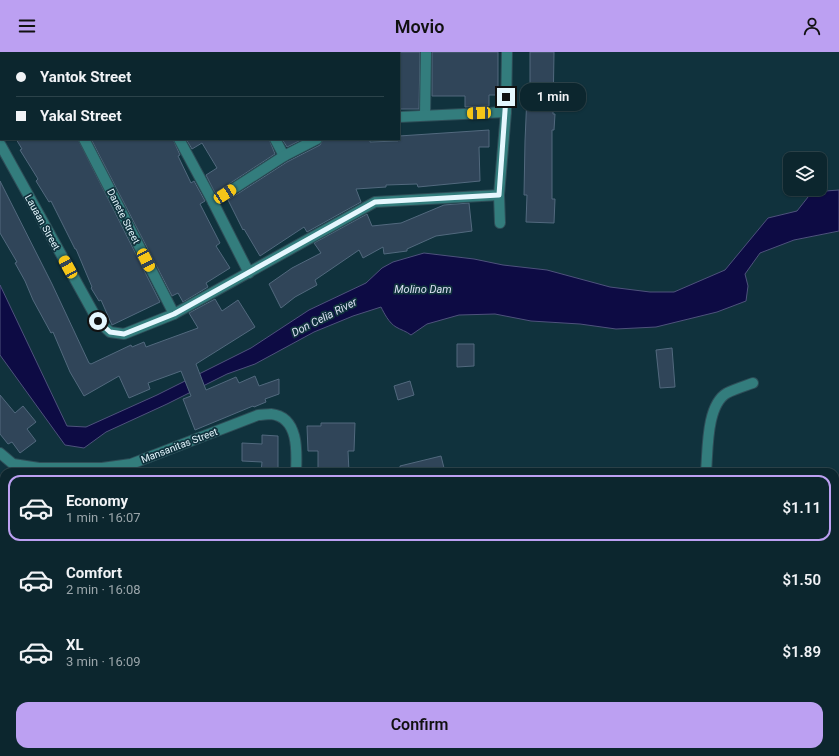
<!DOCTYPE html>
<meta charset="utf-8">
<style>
:root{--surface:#0c262e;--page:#152e36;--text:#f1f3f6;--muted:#9aa5aa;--line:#2c434a;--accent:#bca0f2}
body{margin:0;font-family:Roboto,sans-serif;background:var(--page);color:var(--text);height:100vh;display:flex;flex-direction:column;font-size:15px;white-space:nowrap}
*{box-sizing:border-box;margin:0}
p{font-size:13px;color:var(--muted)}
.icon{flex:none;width:22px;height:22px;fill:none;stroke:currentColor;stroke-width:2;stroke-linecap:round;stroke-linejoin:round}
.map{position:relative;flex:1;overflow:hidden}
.sheet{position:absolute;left:0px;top:416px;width:839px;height:288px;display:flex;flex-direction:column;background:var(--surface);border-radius:12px 12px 0 0;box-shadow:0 1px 3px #0004,0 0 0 1px var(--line)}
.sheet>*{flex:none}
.guide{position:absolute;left:0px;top:0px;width:400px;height:88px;box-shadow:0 1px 3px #0004,0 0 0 1px var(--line);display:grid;align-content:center;height:88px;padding:0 16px;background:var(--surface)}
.buttons{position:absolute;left:783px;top:100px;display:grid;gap:8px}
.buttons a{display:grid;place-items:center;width:44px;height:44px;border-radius:8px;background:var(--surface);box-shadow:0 1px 3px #0004,0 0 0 1px var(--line);font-size:20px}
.end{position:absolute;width:18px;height:18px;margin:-9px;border:5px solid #e5f7fe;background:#111;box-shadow:0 0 0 2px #111}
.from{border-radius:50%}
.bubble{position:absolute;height:28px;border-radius:12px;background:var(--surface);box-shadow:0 1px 3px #0004,0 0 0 1px var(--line);font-size:13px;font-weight:600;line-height:28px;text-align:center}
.car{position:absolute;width:12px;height:24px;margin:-12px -6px;border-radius:5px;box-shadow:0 0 3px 1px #0007;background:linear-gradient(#f5c518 24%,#345 0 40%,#f5c518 0 76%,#345 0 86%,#f5c518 0)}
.guide b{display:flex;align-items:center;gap:14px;height:38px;font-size:15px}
.guide b+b{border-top:1px solid var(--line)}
.guide i{width:10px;height:10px;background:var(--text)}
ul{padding:7px 0 0;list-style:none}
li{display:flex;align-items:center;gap:12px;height:66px;margin:0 8px 6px;padding:0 8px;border:2px solid transparent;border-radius:12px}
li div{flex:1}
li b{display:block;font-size:15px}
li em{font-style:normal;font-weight:600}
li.on{border-color:var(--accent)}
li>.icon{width:36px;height:36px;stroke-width:1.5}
.button{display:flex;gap:8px;margin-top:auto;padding:8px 16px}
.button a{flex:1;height:46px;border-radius:12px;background:var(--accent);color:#111;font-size:16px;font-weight:600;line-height:46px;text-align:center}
header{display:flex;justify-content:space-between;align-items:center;height:52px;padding:0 16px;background:var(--accent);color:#111;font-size:18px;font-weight:600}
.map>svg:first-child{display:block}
.water{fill:#0d0b44;stroke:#4e527c}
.building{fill:#304559;stroke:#52697e}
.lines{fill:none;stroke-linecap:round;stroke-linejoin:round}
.minor-casing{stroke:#2e4e58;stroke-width:12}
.minor{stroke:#337d7d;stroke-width:10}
.route{stroke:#e5f7fe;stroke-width:5}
.labels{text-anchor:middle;stroke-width:3.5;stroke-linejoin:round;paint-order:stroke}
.street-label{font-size:10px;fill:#e5f7fe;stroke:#10323d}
.water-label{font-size:11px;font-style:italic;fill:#dbe0f3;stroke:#10323d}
</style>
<header><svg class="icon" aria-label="menu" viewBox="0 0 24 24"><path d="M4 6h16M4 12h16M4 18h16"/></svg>Movio<svg class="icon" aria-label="person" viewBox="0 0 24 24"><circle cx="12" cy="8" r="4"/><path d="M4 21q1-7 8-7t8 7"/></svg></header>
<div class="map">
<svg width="839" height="704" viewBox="0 0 839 704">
<rect width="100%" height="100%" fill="#10323d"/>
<path class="water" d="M839,138V179L794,188L760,201L745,222L748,234L746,249L717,260L656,275L616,277L580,272L531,269L495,262L459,263L427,272L411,283C406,279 401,278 396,275C389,271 384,261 381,255L353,264L314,280L255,312L227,322L167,352L106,380L84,396L65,393L0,303V233L67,374L86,375L157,343L251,296L309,258L366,231L382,216L393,210L424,201L474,207L503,213L547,218L610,235L650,240H674L725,218L768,166L797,159L812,140Z"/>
<g class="building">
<polygon points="399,0 420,0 419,57 399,57"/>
<polygon points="432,0 498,0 498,43 489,43 489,54 465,55 465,44 432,44"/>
<polygon points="530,0 554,0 553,62 555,62 554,78 552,78 552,147 555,147 554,171 526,170 527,143 524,143 525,89 527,43 530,43"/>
<polygon points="489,78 489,95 479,95 480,129 418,135 417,132 386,133 386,135 356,137 361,150 307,180 304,175 260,204 244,177 243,178 228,148 287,110 320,93 323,87 370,87 370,90 398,89 399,84"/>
<polygon points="16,87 78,87 160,250 112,273 101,248 99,249 91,236 92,235 76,197 75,197 51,149 49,150 36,129 38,127 20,98 22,97"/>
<polygon points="91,87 173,87 180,103 178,104 191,131 194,129 205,149 200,152 220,191 216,194 230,216 206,231 208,235 183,250 178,241 172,244"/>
<polygon points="186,87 269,87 275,102 215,141 206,123 217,116 202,91 192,97"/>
<polygon points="282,87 303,87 287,95"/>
<polygon points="0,129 52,232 89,311 91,312 131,293 132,295 144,290 146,295 198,276 189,261 215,247 222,259 238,248 255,275 196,312 206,338 236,325 239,331 255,324 259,334 279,327 279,342 265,347 266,350 254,355 253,354 195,378 183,347 191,344 181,319 148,331 150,337 129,346 119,324 84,344 70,320 53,280 51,281 33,248 25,229 15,211 17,210 0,181"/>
<polygon points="469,151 472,179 436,184 407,197 407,199 384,202 383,195 363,206 359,198 315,228 317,233 295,245 281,256 269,232 292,216 321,201 314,191 367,162 372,174 401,171 444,153"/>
<polygon points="457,292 474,292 474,314 457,315"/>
<polygon points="672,296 675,335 660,336 656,298"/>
<polygon points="410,329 414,343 398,348 394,334"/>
<polygon points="0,343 15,361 23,354 36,370 27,377 36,389 20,401 12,390 8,392 0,382"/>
<polygon points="321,371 355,371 354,399 348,399 349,420 318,420 318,399 308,399 307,374 321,374"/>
<polygon points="262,383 278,384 278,420 261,420 262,410 242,409 242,391 262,392"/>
<polygon points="441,404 445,420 400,420 400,414"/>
</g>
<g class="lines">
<defs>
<g id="minor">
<polyline points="40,0 40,1"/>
<polyline points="131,0 132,1"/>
<polyline points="231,0 231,1"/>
<polyline points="352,0 352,1"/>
<polyline points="425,63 426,0"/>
<polyline points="399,65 506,60"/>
<polyline points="84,87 174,262"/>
<polyline points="179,87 213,150 249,221"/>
<polyline points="275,87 284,104"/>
<polyline points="0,92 98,269 110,280 124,282 174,262 375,150 499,143"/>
<polyline points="213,150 284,104 317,87"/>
<polyline points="500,171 499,143 506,60 507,0"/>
<path d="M0,401L13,412L39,416H102L131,412L258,363C262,363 267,362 271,362C299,365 297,400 296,420"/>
<path d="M706,420C708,399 706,353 727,341C735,337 745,334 753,331"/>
<polyline points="0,506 4,507"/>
<polyline points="0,605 4,605"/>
<polyline points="801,700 803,704"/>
<polyline points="289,704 289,700"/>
</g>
</defs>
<use href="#minor" class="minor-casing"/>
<use href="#minor" class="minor"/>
</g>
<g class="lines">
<polyline class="route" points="98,269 110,280 124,282 174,262 375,150 499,143 506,45"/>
</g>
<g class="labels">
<g class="street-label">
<text transform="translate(124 164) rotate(63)" y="4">Danete Street</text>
<text transform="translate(43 170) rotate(61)" y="4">Lauaan Street</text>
<text transform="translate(179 393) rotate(-21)" y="4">Mansanitas Street</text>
</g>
<g class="water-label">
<text x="423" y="241">Molino Dam</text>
<text transform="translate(324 265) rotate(-27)" y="4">Don Celia River</text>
</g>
</g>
</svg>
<div class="buttons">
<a><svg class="icon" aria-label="layers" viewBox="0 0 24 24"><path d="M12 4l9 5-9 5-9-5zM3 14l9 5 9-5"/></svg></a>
</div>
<i class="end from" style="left:98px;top:269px"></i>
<i class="end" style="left:506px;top:45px"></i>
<div class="bubble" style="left:520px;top:31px;width:66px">1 min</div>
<i class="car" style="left:479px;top:61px;rotate:268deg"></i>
<i class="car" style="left:225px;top:142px;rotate:57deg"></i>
<i class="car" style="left:146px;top:208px;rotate:153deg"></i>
<i class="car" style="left:68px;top:215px;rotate:331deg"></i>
<div class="guide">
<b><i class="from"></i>Yantok Street</b>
<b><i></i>Yakal Street</b>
</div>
<section class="sheet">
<ul>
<li class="on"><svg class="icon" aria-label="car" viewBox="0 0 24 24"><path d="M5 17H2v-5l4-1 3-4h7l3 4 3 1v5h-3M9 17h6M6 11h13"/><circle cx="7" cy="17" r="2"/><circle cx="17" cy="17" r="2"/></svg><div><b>Economy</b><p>1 min · 16:07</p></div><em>$1.11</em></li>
<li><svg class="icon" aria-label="car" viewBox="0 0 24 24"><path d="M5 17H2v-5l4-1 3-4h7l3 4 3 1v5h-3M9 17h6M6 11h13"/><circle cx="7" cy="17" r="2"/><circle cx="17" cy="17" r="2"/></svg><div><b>Comfort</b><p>2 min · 16:08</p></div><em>$1.50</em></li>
<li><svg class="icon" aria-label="car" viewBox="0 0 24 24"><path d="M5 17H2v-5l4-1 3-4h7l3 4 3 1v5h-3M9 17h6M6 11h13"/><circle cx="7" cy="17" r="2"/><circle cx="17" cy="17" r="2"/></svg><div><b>XL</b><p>3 min · 16:09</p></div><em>$1.89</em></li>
</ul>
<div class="button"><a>Confirm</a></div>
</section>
</div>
